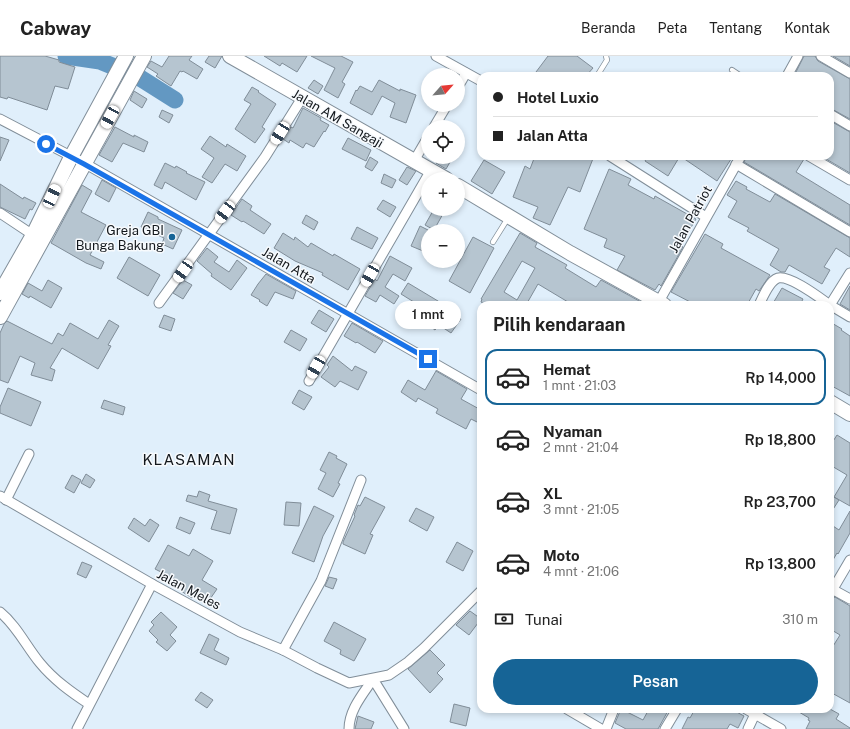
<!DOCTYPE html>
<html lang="id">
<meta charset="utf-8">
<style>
:root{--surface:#fff;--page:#f2f2f2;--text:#222;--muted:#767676;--line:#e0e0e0;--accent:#166496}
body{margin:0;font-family:"Public Sans",sans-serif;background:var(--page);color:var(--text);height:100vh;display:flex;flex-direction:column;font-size:15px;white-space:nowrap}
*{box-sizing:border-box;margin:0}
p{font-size:13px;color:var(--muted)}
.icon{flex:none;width:22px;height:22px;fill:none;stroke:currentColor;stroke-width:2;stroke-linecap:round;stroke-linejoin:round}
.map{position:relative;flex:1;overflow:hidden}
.panel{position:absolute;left:477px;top:245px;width:357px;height:412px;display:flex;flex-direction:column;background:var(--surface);border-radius:12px;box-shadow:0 2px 6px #0003}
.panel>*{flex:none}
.hud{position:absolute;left:477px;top:16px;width:357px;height:88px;border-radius:12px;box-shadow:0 2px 6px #0003;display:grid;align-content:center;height:88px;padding:0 16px;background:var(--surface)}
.needle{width:26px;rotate:63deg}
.fabs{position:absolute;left:421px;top:12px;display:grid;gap:8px}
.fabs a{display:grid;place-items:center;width:44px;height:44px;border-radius:50%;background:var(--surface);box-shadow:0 2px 6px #0003;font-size:20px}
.end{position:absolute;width:18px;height:18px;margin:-9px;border:5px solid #1a73e8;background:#fff;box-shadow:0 0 0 2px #fff}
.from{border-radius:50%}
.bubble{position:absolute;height:28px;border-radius:14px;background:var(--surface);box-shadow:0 2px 6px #0003;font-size:13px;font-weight:600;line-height:28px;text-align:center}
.car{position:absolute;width:12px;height:24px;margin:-12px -6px;border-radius:5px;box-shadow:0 0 3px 1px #0007;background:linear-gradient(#fff 24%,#345 0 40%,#fff 0 76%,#345 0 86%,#fff 0)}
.hud b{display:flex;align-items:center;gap:14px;height:38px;font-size:15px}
.hud b+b{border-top:1px solid var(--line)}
.hud i{width:10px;height:10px;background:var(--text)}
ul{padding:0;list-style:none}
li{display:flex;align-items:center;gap:12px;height:56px;margin:0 8px 6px;padding:0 8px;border:2px solid transparent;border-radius:12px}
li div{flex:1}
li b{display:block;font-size:15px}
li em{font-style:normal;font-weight:600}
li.current{border-color:var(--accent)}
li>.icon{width:36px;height:36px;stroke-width:1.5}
h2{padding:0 16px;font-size:18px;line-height:48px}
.pay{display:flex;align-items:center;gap:10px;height:44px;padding:0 16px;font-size:15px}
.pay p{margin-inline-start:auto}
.action{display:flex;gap:8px;margin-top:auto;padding:8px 16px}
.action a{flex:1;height:46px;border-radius:24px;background:var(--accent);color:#fff;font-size:16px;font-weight:600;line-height:46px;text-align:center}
header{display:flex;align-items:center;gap:24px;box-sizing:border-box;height:56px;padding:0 20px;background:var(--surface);border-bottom:1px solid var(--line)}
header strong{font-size:19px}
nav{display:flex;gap:22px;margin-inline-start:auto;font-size:14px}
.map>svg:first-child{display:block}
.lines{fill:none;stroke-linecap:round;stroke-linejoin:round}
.river{stroke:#6398c2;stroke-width:17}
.building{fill:#b6c5d0;stroke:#808d98;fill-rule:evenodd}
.service-casing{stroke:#818e99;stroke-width:6}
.minor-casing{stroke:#818e99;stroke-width:11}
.trunk-casing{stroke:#818e99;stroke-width:16}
.service{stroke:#fff;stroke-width:4.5}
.minor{stroke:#fff;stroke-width:9}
.trunk{stroke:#fff;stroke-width:14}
.route{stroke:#1a73e8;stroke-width:5}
.poi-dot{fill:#166496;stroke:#f7fafd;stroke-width:1.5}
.labels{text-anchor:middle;stroke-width:3;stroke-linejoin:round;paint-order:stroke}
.street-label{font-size:13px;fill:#13181d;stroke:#f7fafd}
.poi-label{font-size:13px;fill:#13181d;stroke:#f7fafd;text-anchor:end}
.quarter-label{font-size:15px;letter-spacing:1px;fill:#13181d;stroke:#f7fafd}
</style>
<header>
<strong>Cabway</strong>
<nav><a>Beranda</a><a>Peta</a><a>Tentang</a><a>Kontak</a></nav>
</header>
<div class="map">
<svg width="850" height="673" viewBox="0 0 850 673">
<rect width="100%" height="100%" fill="#e0effb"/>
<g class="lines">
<polyline class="river" points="66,0 100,5 137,20 175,44"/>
</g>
<g class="building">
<polygon points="0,0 45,0 59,4 59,6 75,11 68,33 55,30 47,54 8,41 7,43 0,41"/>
<polygon points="169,0 192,0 189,4 203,13 197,23 183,15 182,16 180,15 171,30 156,20 158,18 147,11 151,5 162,11"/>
<polygon points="209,0 222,0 215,12 205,6"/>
<polygon points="264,0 307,0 297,16 282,7 280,10"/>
<polygon points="311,0 341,0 353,6 342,26 345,28 338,42 324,34 335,12"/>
<polygon points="548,0 577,0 593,12 586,20 533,20"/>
<polygon points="804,0 815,0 818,5 850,23 850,63 830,52 830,20 794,20"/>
<polygon points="833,0 850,0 850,10"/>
<polygon points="314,24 323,30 318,38 308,32"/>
<polygon points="379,24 400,35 400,33 416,39 406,67 390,61 395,47 382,40 372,59 350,47 356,34 357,35 360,30 372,36"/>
<polygon points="252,31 259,35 258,36 276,48 262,71 265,73 255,87 235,73 251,48 244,44"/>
<polygon points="134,35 147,43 142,52 130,44"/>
<polygon points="303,52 321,62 320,64 329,69 325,76 324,75 314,91 306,87 303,92 290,84 289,87 283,83 291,71 293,72"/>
<polygon points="162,54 173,59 169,67 159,61"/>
<polygon points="834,67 850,76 850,117 821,100 830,100 830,75"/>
<polygon points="115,71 134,81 134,79 148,86 144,96 123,87 112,106 99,99"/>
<polygon points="210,80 226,91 227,88 246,100 237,115 225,108 212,127 202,121 214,102 201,93"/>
<polygon points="0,81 9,84 0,105"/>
<polygon points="348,82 371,94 366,105 342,93"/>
<polygon points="535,100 549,100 557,103 558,100 594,100 580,136 568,131 550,169 533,162 538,151 513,141 525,110 530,113"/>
<polygon points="648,100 680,100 668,120 645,105"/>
<polygon points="680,100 733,100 717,125"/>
<polygon points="747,100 803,100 804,103 796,116 850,149 850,169 744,106"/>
<polygon points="370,101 378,106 372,115 365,111"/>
<polygon points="440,101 453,101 446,113 436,107"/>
<polygon points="484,104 505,116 492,138 471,125"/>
<polygon points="165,107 175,112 176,110 187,116 186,117 205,126 196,144 165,126 162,133 154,129"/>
<polygon points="407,111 416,115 407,129 399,124"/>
<polygon points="609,113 631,123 628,129 654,143 655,140 696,163 680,190 683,191 661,230 659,228 655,234 617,214 625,200 604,191 607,183 584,173"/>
<polygon points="384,118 396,124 392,132 381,127"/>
<polygon points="102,124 116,132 109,146 95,138"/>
<polygon points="736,125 747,131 746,133 770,146 775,138 850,182 850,201 836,192 824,211 830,214 822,228 789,209 785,216 781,216 770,209 779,193 747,175 749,172 728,161 737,145 727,139"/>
<polygon points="0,128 23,143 24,141 36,147 32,154 30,153 25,163 0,151"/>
<polygon points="82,129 92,135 81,156 106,169 90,199 104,206 101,213 86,207 51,187"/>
<polygon points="242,143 252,150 250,154 271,168 264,178 243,165 242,166 231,159"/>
<polygon points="383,144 396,151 390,161 377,153"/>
<polygon points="434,153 439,153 444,156 434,174 425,169"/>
<polygon points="148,156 158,161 158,163 182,174 173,193 162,188 164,182 141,171"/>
<polygon points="306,159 318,166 314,174 302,167"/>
<polygon points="420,170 428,174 428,185 423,195 411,190"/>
<polygon points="357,171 378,182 372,193 351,183"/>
<polygon points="283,177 294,184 295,181 308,191 311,187 333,200 334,198 360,213 348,234 322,219 323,217 295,205 274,192"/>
<path d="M520,177L537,187L535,191L567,209L565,212L596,231L601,224L641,246L640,249H573L538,228L526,249H486L481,246L482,243H481ZM522,205L535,212L517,244L504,236Z"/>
<polygon points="705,178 723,188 721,192 770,219 759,235 756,233 747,249 696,249 671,236"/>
<polygon points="473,181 494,192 470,237 449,225"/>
<polygon points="207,192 218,201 214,206 229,216 237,204 247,212 231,234 211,220 212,218 197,205"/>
<polygon points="390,200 412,212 405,225 393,218 385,231 399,240 394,248 380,239 376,246 365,240 375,223 377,225"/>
<polygon points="129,201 160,219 148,240 117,222"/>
<polygon points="266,218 296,235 293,243 275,236 267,250 259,245 260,244 251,239 258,228"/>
<polygon points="48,224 62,232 51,252 30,240 29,242 22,238 28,227 42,235"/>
<polygon points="183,224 192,229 183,243 173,237"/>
<polygon points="408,227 438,245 461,263 451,277 439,269 435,274 423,265 430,256 401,238"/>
<polygon points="850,230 850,254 840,248"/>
<polygon points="782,232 803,243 800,249 772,249"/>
<polygon points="319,254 334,263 326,276 311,267"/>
<polygon points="164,259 175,263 171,275 159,271"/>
<polygon points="109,264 119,270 108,289 111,290 98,313 62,292 50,312 55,314 52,325 31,319 35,307 20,300 8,327 0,324 0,277 4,268 7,265 52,288 58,277 63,280 70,267 98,283"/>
<polygon points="830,266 842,273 841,274 850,280 850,340 830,329"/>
<polygon points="352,267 383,285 375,297 357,286 356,287 344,280"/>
<polygon points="291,274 307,283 300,295 284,286"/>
<polygon points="333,300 352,315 355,310 367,316 358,334 340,325 335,331 321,321 329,311 327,309"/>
<polygon points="436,315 467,333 461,343 481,354 481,368 471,363 466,373 436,357 438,353 418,342 416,346 401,336 408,324 425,334"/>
<polygon points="8,332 41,346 31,370 0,357 0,351"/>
<polygon points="299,334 312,341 304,354 292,347"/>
<polygon points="104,344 125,351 123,359 101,352"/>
<polygon points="837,379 850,387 850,450 834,441 847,419 830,409 830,390"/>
<polygon points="329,396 337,400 336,402 347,408 338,427 340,428 333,441 318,433 326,417 320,414"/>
<polygon points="86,418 95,424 90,432 81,427"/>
<polygon points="72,419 81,424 74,437 65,432"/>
<polygon points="199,435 210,439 208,445 237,453 230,478 211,473 217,455 186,445 188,439 197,441"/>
<polygon points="830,439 839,444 830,458"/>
<polygon points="365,441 385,451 370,478 373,479 365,498 343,488 343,486 355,460 354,459 358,449 360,450"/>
<polygon points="286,446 301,447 299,470 284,469"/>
<polygon points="314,450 334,460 323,480 314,506 292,497"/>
<polygon points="416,452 434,461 427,475 409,465"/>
<polygon points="850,455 850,477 838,498 837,497 830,509 830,468 839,474"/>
<polygon points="180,461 195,467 190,478 176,472"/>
<polygon points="134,462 145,470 150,463 159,469 149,486 128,472"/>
<polygon points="457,486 473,495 463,515 446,506"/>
<polygon points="168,489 189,500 193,493 213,505 202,524 217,533 208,546 195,538 192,542 181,535 183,531 173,525 175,523 155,513"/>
<polygon points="82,506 92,510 86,522 77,518"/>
<polygon points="329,521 337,523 333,533 325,530"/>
<polygon points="835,541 850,550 850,647 830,636 830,595 840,579 830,573 830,544"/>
<polygon points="470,555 481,563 469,579 456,569"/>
<polygon points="161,556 177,571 170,579 176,585 167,595 156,586 158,584 149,575 154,569 151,566"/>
<polygon points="334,566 366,583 354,605 340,598 341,594 324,585"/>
<polygon points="209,578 219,583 214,594 229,602 226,609 200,597"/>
<polygon points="430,594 445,609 437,617 443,623 430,637 408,613"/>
<polygon points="201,636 213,644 207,652 195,644"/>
<polygon points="454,648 470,652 466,670 450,666"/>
<polygon points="621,653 643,664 649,653 669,653 658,673 626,673 615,667"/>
<polygon points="695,653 731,653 744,660 738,672 730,668 727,673 682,673 688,661 690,662"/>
<polygon points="794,653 830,653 839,658 836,663 850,672 850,673 806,673 810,665 808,664 809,662"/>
<polygon points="358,660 374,666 371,673 355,673"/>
</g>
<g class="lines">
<defs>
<g id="service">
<polyline points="732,14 741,20"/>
<polyline points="597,20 607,4 606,0"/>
<polyline points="493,186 508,162"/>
</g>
<g id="minor">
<polyline points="436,0 481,25"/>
<polyline points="821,0 850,17"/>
<polyline points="787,20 798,0"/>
<polyline points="458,31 466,17"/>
<polyline points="830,58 850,70"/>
<polyline points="0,63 84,107 481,334"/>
<polyline points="434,71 447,49"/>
<polyline points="610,100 706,161"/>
<polyline points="809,100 850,124"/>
<polyline points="414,105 428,81"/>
<polyline points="736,108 850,176"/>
<polyline points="0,157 33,179"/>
<polyline points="159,247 265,101 302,42"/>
<polyline points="657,249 741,100"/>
<path d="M759,249C763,241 769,225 778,222C790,219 820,242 830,249"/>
<polyline points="830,249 850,217"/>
<polyline points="830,249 850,261"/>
<polyline points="309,325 431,114"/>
<polyline points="0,440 152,528 240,576 283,594 317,612 349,627 389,619 408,606 424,592 481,535"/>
<polyline points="6,444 29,398"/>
<polyline points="830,532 850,543"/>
<polyline points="830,538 850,504"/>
<path d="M0,556C17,570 26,590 40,607C54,624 71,636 89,648"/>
<polyline points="283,594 321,525 361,424"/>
<polyline points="373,623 404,673"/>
<polyline points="567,653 601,673"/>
<polyline points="746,653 781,673"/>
<polyline points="77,673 152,528"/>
<path d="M349,673C349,654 363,638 373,623"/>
<polyline points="606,673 614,653"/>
<polyline points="665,673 677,653"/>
<polyline points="748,673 755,658"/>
</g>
<g id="trunk">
<polyline points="230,0 446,123"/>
<polyline points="458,130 570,197 664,249"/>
<polyline points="0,237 33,179 71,101 126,0"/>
<polyline points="0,261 144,0"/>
<polyline points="830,346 850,358"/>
</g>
</defs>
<use href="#service" class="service-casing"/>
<use href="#minor" class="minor-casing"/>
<use href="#trunk" class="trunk-casing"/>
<use href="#service" class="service"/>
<use href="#minor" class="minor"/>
<use href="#trunk" class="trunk"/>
</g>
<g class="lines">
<polyline class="route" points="46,88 84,108 428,303"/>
</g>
<circle class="poi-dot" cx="172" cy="181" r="4"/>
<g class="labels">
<g class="street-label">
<text transform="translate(338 62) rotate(30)" y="5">Jalan AM Sangaji</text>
<text transform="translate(690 163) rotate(-61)" y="5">Jalan Patriot</text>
<text transform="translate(289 209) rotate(30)" y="5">Jalan Atta</text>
<text transform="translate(189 533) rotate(28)" y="5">Jalan Meles</text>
</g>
<g class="poi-label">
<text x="164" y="179">Greja GBI<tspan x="164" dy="15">Bunga Bakung</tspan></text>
</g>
<g class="quarter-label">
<text x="189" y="409">KLASAMAN</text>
</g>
</g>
</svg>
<div class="fabs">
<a><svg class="needle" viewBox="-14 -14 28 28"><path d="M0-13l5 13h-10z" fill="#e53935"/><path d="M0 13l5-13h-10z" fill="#767676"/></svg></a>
<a><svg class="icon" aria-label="locate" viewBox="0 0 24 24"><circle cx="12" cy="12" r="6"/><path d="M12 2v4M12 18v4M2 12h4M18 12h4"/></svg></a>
<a>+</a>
<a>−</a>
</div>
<i class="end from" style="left:46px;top:88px"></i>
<i class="end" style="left:428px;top:303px"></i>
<div class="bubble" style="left:395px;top:245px;width:66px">1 mnt</div>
<i class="car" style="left:110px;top:61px;rotate:209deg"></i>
<i class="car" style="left:280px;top:77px;rotate:212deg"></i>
<i class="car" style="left:52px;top:140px;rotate:25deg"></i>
<i class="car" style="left:225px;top:156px;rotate:217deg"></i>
<i class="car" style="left:183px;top:215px;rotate:215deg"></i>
<i class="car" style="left:370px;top:219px;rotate:210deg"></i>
<i class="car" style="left:316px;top:311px;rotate:210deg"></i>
<div class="hud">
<b><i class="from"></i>Hotel Luxio</b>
<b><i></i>Jalan Atta</b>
</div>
<section class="panel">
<h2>Pilih kendaraan</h2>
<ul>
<li class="current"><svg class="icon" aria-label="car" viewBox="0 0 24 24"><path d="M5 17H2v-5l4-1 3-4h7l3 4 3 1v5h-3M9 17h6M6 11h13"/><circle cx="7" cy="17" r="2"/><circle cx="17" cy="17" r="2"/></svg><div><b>Hemat</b><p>1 mnt · 21:03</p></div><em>Rp 14,000</em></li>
<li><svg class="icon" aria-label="car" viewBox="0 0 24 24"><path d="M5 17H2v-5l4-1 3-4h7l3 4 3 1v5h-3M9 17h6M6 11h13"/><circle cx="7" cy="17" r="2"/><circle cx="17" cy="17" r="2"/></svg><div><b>Nyaman</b><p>2 mnt · 21:04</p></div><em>Rp 18,800</em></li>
<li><svg class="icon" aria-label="car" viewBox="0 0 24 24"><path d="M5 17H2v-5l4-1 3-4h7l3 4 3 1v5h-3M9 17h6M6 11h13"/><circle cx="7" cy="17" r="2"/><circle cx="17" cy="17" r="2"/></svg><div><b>XL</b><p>3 mnt · 21:05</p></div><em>Rp 23,700</em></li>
<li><svg class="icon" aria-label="car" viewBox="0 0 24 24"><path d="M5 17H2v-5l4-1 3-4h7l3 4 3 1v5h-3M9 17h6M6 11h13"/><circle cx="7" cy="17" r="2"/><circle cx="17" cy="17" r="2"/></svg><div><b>Moto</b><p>4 mnt · 21:06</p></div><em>Rp 13,800</em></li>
</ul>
<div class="pay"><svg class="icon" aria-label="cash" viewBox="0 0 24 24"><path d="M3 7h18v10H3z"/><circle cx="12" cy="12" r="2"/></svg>Tunai<p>310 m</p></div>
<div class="action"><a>Pesan</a></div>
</section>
</div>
